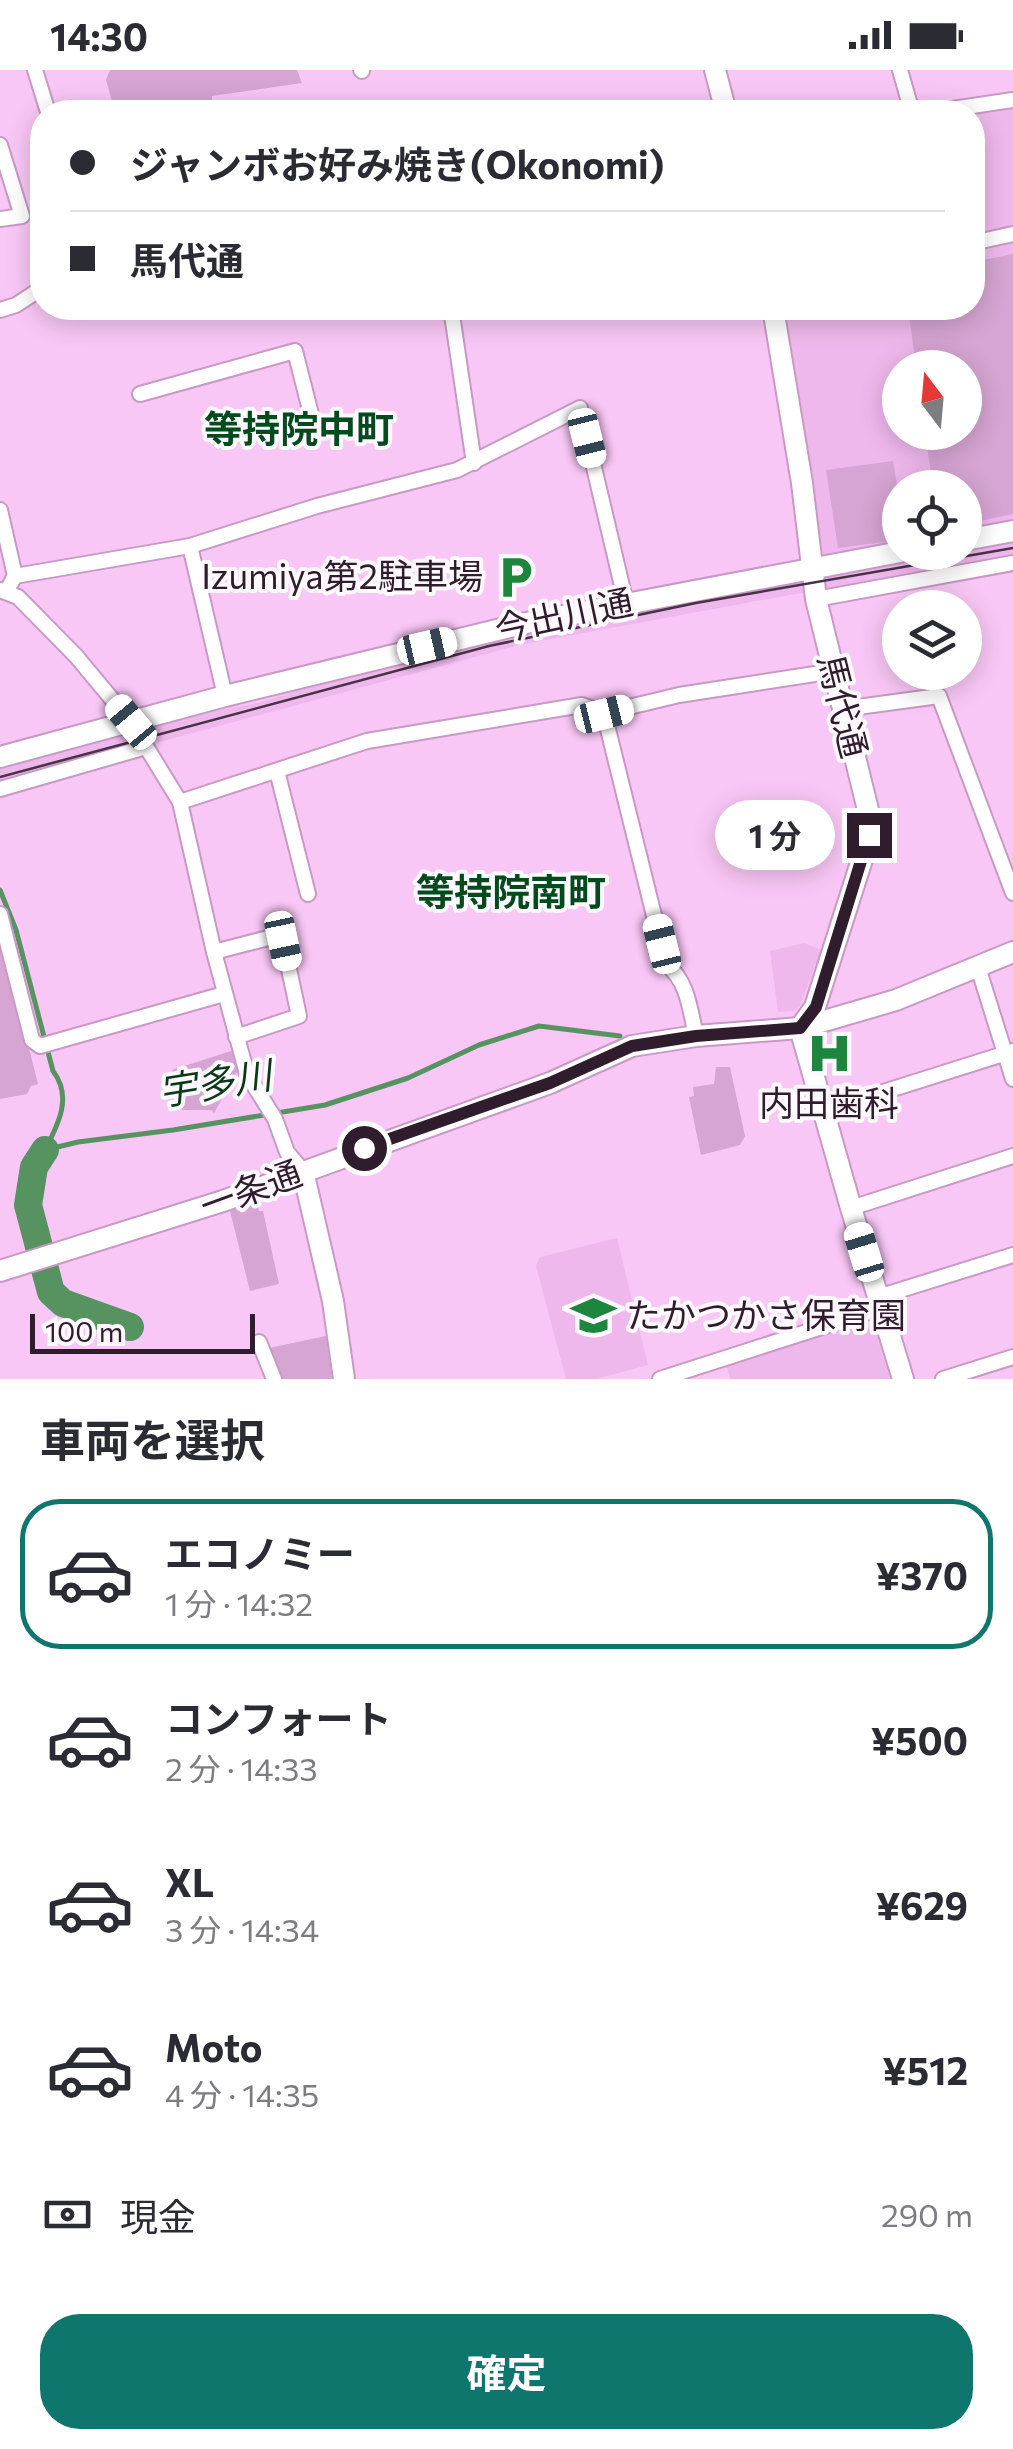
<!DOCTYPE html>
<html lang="ja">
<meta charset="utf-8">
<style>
:root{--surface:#fff;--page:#f7f7f7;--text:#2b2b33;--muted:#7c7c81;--line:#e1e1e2;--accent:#0f766e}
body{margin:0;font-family:Commissioner,"Noto Sans JP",sans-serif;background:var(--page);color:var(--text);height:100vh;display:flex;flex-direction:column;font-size:38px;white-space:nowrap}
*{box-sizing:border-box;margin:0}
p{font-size:32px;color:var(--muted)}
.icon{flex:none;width:55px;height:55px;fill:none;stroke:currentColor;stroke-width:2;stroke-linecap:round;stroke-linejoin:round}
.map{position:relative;height:1309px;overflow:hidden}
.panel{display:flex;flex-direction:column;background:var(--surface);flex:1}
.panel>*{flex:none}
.top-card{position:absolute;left:30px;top:30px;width:955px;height:220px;border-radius:40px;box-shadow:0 5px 25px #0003;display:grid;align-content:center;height:220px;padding:0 40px;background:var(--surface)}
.needle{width:65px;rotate:344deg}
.fabs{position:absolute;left:882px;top:280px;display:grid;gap:20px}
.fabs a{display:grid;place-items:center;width:100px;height:100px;border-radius:50%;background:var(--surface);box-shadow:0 5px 25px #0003;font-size:50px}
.scale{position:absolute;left:30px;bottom:25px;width:225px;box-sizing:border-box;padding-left:10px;border:5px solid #2f1d2e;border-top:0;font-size:28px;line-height:35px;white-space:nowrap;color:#2f1d2e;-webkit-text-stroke:8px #fef9fe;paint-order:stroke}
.end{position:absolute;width:45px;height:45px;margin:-22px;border:12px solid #2f1d2e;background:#fff;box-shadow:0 0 0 5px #fff}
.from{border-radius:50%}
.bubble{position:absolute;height:70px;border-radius:35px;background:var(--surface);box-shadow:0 5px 25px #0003;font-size:32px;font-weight:700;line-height:70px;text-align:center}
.car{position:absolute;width:30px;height:60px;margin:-30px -15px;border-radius:12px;box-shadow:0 0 8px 2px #0007;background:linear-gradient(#fff 24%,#345 0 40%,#fff 0 76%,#345 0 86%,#fff 0)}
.top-card b{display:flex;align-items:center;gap:35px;height:95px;font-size:38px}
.top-card b+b{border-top:2px solid var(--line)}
.top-card i{width:25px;height:25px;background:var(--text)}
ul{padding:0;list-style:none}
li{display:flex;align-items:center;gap:30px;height:150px;margin:0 20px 15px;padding:0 20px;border:5px solid transparent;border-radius:40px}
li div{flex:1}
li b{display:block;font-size:38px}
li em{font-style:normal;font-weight:700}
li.current{border-color:var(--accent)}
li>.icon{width:90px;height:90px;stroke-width:1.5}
h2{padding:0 40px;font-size:45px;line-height:120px}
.pay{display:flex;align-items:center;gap:25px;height:110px;padding:0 40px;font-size:38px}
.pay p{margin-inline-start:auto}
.primary-button{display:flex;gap:20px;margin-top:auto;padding:20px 40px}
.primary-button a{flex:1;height:115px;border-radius:40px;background:var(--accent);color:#fff;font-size:40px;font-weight:700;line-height:115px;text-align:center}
.status{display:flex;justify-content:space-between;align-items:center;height:70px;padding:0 50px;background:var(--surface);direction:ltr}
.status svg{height:28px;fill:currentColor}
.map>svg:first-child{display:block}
.built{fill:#efb8ec;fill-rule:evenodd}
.green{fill:#d6a5d3}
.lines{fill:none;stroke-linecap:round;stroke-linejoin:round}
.stream{stroke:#569361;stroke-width:5}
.river{stroke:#569361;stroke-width:28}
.street-casing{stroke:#c899c5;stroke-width:18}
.secondary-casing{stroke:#c899c5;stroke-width:24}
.street{stroke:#fff;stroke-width:14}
.secondary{stroke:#fff;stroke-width:20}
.tram{stroke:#483247;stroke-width:2.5}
.route{stroke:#2f1d2e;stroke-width:12}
.labels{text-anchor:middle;stroke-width:8;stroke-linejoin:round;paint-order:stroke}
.poi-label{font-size:35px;fill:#2f1d2e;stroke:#fef9fe;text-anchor:end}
.street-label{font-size:35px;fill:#2f1d2e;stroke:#fef9fe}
.neighbourhood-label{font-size:38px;font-weight:bold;fill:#034a1c;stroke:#fef9fe}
.water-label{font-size:38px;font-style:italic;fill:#093917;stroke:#fef9fe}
</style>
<div class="status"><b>14:30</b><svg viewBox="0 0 49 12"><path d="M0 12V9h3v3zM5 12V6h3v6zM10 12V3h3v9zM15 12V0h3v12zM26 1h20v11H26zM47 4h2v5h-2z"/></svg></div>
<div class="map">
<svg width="1013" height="1309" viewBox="0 0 1013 1309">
<rect width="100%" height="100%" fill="#f9c7f6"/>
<g class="built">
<polygon points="1013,37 1013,157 973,165 972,43"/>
<path d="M1013,169V451L965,461V418H900V473L830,487L816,480L803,356L784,238H972L973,178ZM900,298H965V362H900Z"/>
<polygon points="1013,469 1013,484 519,575 0,715 0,693 120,659 257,633 409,588 495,567 941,483 965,482 965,478"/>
<polygon points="804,873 821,880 800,936 794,941 778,942 770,881"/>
<polygon points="617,1168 648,1295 597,1309 566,1309 536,1196 540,1187"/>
<polygon points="862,1252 875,1260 890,1309 730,1309 726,1295"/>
</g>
<g class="green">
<polygon points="110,0 297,0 302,13 212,26 212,42 115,42 106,10"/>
<polygon points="1013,184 1013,444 965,454 965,418 933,417 925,363 965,362 965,298 916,297 908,238 972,238 973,192"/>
<polygon points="893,391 900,433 900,470 838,478 826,400"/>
<polygon points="0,863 38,1014 31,1016 27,1024 0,1029"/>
<polygon points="234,980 237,1002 214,1043 211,1040 182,1040 172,1000"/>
<polygon points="716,997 730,997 745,1066 740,1075 701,1085 689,1027 694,1026 693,1017 714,1014"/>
<polygon points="255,1126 259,1141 263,1141 279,1214 250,1221 229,1137"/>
<polygon points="326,1266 332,1309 281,1309 269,1278"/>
</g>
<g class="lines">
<g class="stream">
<path d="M0,820L16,860L53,1001C73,1027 58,1055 45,1080"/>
<polyline points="45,1080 78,1072 173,1060 325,1035 408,1008 479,975 539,956 620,966"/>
</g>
<polyline class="river" points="45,1080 34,1097 28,1135 51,1222 63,1233 130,1257"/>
<defs>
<g id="street">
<polyline points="35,0 48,42"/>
<polyline points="361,0 362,1"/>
<polyline points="900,0 912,42"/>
<polyline points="932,42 1013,30"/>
<polyline points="0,75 22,146 0,149"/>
<polyline points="972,173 1013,164"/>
<polyline points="451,238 474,393"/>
<polyline points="0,240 16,235 42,218"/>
<polyline points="140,324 295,281 313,352"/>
<polyline points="0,440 15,506"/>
<polyline points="190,476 225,626"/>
<polyline points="0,520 18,527 76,586 131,652 180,732 367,671 582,635 604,643 679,625 834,601"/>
<polyline points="6,522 15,506 190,476 317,436 457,400 580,338 626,533"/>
<polyline points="816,529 1013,493"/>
<polyline points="843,639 939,626 1013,823"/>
<path d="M604,643L666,894C688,911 690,940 696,966"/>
<polyline points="277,701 308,824"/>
<polyline points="0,719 146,677"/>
<polyline points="180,732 214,882 247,1004 275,1049 287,1082 303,1101"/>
<polyline points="0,844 32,970 40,976 224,924"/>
<polyline points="214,882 272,867 283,871 299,946 236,967"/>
<polyline points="978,897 1013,1009"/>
<polyline points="823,1041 1013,981"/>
<polyline points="851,1138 1013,1086"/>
<polyline points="878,1227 1013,1185"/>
<polyline points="259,1272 274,1309"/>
<polyline points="660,1309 881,1238"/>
<polyline points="943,1309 1013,1287"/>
</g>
<g id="secondary">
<polyline points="715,0 726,42"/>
<polyline points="773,238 802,413 816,529 870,748 866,777 815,937 800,958 851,1138 903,1309"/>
<polyline points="965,470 1013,461"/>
<polyline points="0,687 225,626 526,553 900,482"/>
<polyline points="303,1101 333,1231 344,1309"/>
<polyline points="0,1201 223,1131 550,1013 632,976 696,966 800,958 896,930 1013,882"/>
</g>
</defs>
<use href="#street" class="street-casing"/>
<use href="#secondary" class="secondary-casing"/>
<use href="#street" class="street"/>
<use href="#secondary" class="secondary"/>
<polyline class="tram" points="0,707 489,576 696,533 1013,478"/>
</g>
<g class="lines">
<polyline class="route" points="364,1078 550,1013 632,976 696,966 800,958 816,937 869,765"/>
</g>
<defs>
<symbol id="parking-bare" viewBox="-9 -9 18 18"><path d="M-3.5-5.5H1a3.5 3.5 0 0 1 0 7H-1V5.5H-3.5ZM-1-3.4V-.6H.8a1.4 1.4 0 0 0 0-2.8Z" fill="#1c863d" stroke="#fef9fe" stroke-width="2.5" paint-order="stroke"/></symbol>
<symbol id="hospital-bare" viewBox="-9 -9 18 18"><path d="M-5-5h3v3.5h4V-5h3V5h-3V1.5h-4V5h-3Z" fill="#1c863d" stroke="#fef9fe" stroke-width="2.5" paint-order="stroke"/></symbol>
<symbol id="school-bare" viewBox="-9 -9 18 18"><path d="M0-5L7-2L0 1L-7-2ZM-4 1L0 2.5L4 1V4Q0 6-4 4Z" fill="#1c863d" stroke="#fef9fe" stroke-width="2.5" paint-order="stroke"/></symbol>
</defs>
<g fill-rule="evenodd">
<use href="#parking-bare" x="484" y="476" width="63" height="63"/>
<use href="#hospital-bare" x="798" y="952" width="63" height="63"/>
<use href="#school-bare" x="562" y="1214" width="63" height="63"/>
</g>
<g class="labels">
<g class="poi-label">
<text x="483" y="519">Izumiya第2駐車場</text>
<text x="829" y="1046" text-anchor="middle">内田歯科</text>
<text x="626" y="1258" text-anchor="start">たかつかさ保育園</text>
</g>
<g class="street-label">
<text transform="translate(564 546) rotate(-12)" y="12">今出川通</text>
<text transform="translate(842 636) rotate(76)" y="12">馬代通</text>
<text transform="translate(251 1120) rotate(-20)" y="12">一条通</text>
</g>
<g class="neighbourhood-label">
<text x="299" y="373">等持院中町</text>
<text x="511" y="836">等持院南町</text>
</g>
<g class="water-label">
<text transform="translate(215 1014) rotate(-9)" y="13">宇多川</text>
</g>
</g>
</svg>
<div class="fabs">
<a><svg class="needle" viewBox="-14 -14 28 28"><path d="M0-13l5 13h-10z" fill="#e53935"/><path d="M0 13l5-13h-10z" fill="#7c7c81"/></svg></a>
<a><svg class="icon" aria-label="locate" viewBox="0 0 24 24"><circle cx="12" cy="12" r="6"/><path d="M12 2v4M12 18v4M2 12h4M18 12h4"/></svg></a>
<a><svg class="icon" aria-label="layers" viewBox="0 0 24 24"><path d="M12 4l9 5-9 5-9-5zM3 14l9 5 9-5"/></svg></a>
</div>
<div class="scale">100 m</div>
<i class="end from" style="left:364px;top:1078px"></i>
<i class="end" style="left:869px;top:765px"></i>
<div class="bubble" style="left:715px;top:730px;width:120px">1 分</div>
<i class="car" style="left:587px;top:368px;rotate:166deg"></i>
<i class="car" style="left:427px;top:576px;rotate:77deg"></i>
<i class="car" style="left:604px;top:644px;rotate:76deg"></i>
<i class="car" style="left:131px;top:652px;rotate:320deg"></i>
<i class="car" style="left:283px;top:871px;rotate:168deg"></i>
<i class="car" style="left:662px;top:874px;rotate:346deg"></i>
<i class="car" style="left:864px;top:1182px;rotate:343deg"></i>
<div class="top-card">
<b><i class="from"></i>ジャンボお好み焼き(Okonomi)</b>
<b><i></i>馬代通</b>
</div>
</div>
<section class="panel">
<h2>車両を選択</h2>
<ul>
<li class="current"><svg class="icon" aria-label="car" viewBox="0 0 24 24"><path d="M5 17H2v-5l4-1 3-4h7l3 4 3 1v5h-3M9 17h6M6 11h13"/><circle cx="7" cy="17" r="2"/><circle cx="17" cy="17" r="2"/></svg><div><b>エコノミー</b><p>1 分 · 14:32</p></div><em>¥370</em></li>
<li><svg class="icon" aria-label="car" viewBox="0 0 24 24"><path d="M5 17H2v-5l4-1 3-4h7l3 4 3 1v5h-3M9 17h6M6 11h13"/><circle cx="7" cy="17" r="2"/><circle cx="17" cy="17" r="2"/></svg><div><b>コンフォート</b><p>2 分 · 14:33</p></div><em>¥500</em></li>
<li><svg class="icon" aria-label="car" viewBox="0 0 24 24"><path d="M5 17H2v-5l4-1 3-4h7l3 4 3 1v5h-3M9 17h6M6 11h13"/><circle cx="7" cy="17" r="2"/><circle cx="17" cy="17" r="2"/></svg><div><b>XL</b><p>3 分 · 14:34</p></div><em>¥629</em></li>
<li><svg class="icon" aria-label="car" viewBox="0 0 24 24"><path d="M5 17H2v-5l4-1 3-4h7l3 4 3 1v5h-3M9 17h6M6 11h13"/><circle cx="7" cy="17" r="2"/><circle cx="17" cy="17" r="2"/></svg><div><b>Moto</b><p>4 分 · 14:35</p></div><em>¥512</em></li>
</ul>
<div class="pay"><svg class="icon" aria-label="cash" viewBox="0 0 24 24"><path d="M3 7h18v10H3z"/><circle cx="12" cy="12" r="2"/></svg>現金<p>290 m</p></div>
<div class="primary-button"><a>確定</a></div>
</section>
